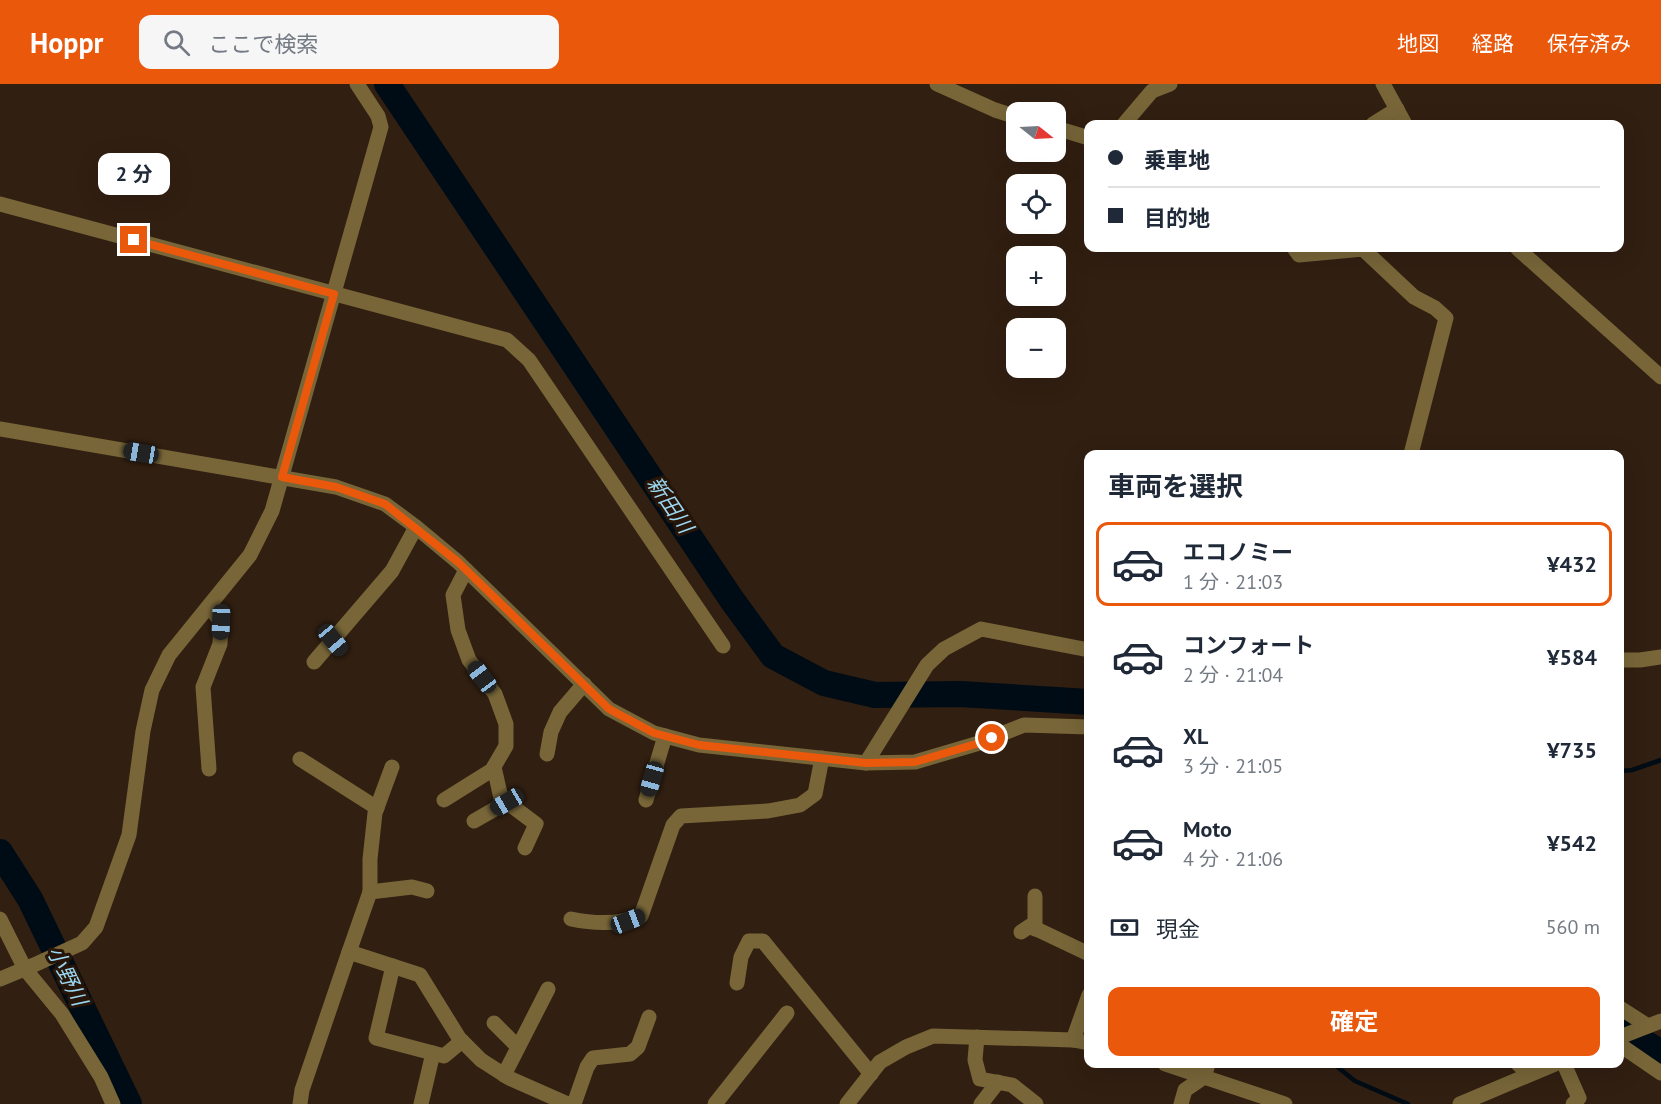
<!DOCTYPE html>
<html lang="ja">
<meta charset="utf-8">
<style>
:root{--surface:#fff;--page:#f6f6f7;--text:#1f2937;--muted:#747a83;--line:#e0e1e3;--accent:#ea580c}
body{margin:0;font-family:"PT Sans","Noto Sans JP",sans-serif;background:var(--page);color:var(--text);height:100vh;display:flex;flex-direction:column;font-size:22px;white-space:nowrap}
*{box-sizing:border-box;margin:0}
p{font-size:20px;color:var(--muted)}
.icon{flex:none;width:33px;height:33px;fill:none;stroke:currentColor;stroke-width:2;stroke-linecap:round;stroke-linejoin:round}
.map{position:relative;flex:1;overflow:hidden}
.details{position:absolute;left:1084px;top:366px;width:540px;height:618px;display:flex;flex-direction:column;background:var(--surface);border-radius:12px;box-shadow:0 6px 24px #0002}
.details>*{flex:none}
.guide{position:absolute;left:1084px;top:36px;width:540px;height:132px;border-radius:12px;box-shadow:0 6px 24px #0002;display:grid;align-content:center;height:132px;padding:0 24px;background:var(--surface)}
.needle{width:39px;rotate:108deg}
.fabs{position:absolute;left:1006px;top:18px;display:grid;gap:12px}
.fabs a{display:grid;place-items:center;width:60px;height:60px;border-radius:12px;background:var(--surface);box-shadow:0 6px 24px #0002;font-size:30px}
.end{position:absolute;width:27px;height:27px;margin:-14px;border:8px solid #ea580c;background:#fff;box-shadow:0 0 0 3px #fff}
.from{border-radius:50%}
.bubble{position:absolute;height:42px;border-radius:12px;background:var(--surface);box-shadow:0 6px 24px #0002;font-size:20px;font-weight:700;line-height:42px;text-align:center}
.car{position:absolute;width:18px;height:36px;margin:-18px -9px;border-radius:8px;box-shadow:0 0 4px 2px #0007;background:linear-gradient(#222 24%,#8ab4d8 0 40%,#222 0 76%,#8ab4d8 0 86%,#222 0)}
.guide b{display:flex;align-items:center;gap:21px;height:57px;font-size:22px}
.guide b+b{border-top:2px solid var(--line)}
.guide i{width:15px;height:15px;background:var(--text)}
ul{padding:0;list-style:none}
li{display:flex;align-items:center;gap:18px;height:84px;margin:0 12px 9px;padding:0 12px;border:3px solid transparent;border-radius:12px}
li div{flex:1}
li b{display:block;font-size:22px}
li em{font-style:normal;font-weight:700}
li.current{border-color:var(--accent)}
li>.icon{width:54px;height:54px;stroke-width:1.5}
h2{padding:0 24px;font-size:27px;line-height:72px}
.pay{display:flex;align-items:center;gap:15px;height:66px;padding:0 24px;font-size:22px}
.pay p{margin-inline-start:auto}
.button{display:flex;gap:12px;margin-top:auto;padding:12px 24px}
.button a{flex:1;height:69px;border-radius:12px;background:var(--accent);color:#fff;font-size:24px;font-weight:700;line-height:69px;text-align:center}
header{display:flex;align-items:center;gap:36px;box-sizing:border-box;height:84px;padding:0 30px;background:var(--accent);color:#fff}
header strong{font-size:28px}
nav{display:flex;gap:33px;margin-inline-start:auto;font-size:21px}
.search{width:420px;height:54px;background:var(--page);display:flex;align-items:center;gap:15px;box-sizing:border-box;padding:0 21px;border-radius:12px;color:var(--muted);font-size:22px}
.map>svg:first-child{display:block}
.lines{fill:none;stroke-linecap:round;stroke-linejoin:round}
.stream{stroke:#000c15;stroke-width:4.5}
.river{stroke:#000c15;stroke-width:26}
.minor{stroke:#786639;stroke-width:15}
.route{stroke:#ea580c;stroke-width:8}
.labels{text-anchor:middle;stroke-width:6;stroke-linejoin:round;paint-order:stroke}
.water-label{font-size:21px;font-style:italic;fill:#9cd8f3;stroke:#261508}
</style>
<header>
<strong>Hoppr</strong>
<div class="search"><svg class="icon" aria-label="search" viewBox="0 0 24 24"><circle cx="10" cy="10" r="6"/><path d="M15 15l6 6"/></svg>ここで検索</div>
<nav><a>地図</a><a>経路</a><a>保存済み</a></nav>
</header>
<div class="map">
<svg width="1661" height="1020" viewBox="0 0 1661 1020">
<rect width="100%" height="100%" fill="#311f11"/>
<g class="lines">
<g class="stream">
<polyline points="1620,687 1632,686 1661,676"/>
<polyline points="1336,980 1335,981 1355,997 1408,1020"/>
</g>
<g class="river">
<polyline points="387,0 732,516 773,572 824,599 875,611 960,610 1089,618"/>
<polyline points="0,768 30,815 129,1020"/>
<polyline points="1620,943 1661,969"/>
</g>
<g class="minor">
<polyline points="937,0 995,26 1017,33"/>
<polyline points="1383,0 1405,40"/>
<polyline points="1124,40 1152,7 1170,0"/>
<polyline points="1373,40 1397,25"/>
<polyline points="1056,44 1089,54"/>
<polyline points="0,120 507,256 529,276 723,562"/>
<polyline points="1294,164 1299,171 1363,165 1414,213 1435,224 1446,234 1411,370"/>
<polyline points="1517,164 1661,293"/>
<polyline points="0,345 336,403 385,420 416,443 458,478 609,625 654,649 699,661 866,679 915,678 976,660 1024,641 1089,643"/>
<polyline points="209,522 221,538 220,560 203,603 209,685"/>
<polyline points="1620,576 1640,576 1661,573"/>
<polyline points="314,578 392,487 416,443"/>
<polyline points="547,670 551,648 560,628 584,600"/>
<polyline points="300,675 377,724"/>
<polyline points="866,679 927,581 944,565 981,545 1089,566"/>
<polyline points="494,683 501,714 536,740 525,764"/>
<polyline points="444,716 492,686 506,662 506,640 495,610 469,576 458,546 453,511 466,486"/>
<polyline points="646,716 665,652"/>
<polyline points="474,737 507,718"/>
<polyline points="370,808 370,775 375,729 392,683"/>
<polyline points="0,835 25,885 62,930 101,993 113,1020"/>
<path d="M571,835C595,840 618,841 641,832L673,741L681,732L768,727L800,721L815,710L822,674"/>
<polyline points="1035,845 1035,812"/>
<polyline points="1021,848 1030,842 1089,870"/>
<polyline points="349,868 370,808 412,803 427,807"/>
<polyline points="393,882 376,954 444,972 462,957"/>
<polyline points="0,895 34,881 82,859 96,843 129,751 143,647 152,606 169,571 250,471 272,427 381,43 378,32 357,0"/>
<polyline points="737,899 741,873 749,857 763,857 871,990"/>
<polyline points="1620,924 1648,942"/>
<polyline points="494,939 518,963"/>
<polyline points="977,953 975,976 980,995 1012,1001 1036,1020"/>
<polyline points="1620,953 1661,937"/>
<polyline points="1073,956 1089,911"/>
<polyline points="1620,961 1661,989"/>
<polyline points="1165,980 1285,1020"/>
<polyline points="1518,980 1529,990"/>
<polyline points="1564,980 1579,1014 1573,1020"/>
<polyline points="504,991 548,905"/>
<polyline points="300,1020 302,1006 349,868 420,891 459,954 481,976 509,994 568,1020"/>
<polyline points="421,1020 433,969"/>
<polyline points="574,1020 587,983 593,974 630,970 638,963 649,933"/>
<polyline points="715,1020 787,929"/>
<polyline points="847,1020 880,978 906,963 933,952 1073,956 1089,959"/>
<polyline points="981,1020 998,998"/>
<polyline points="1181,1020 1185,1006 1204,993 1208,980"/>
<polyline points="1460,1020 1555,980"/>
</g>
</g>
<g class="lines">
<polyline class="route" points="134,156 334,210 282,393 336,403 385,420 458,478 609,625 654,649 699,661 866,679 915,678 976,660 992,654"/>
</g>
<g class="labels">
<g class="water-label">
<text transform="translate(670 421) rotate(56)" y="7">新田川</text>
<text transform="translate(67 892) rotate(64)" y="7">小野川</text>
</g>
</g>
</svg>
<div class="fabs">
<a><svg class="needle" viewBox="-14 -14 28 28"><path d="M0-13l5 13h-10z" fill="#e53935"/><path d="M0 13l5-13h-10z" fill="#747a83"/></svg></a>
<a><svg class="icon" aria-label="locate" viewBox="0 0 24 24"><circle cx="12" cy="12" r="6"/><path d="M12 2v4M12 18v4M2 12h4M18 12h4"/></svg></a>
<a>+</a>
<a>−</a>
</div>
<i class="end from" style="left:992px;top:654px"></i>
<i class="end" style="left:134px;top:156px"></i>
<div class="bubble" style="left:98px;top:69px;width:72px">2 分</div>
<i class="car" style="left:141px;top:369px;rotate:280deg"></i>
<i class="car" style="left:221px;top:538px;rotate:182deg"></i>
<i class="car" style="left:333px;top:556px;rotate:140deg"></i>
<i class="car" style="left:482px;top:593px;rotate:323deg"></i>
<i class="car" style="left:652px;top:695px;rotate:196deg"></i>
<i class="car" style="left:507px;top:718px;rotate:240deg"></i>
<i class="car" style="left:628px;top:837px;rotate:69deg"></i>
<div class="guide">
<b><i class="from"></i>乗車地</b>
<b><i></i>目的地</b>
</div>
<section class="details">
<h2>車両を選択</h2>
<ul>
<li class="current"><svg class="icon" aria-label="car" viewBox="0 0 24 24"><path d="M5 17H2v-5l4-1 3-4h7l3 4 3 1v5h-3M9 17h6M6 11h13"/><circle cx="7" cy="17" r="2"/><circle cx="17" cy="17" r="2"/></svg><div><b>エコノミー</b><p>1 分 · 21:03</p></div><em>¥432</em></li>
<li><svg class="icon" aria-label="car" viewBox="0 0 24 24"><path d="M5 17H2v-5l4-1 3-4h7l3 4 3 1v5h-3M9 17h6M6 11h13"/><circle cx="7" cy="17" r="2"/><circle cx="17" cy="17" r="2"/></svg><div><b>コンフォート</b><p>2 分 · 21:04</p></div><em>¥584</em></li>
<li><svg class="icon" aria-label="car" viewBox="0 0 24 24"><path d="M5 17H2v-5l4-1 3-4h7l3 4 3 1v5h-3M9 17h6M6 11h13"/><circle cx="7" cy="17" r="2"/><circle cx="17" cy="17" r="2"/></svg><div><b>XL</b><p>3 分 · 21:05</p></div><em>¥735</em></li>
<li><svg class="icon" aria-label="car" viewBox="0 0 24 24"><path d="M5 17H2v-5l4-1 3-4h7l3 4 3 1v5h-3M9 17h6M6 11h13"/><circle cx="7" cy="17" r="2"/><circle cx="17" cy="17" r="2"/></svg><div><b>Moto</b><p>4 分 · 21:06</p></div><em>¥542</em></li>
</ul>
<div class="pay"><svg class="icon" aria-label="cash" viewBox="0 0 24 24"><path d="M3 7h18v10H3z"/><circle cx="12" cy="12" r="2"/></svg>現金<p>560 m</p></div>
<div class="button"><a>確定</a></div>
</section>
</div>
